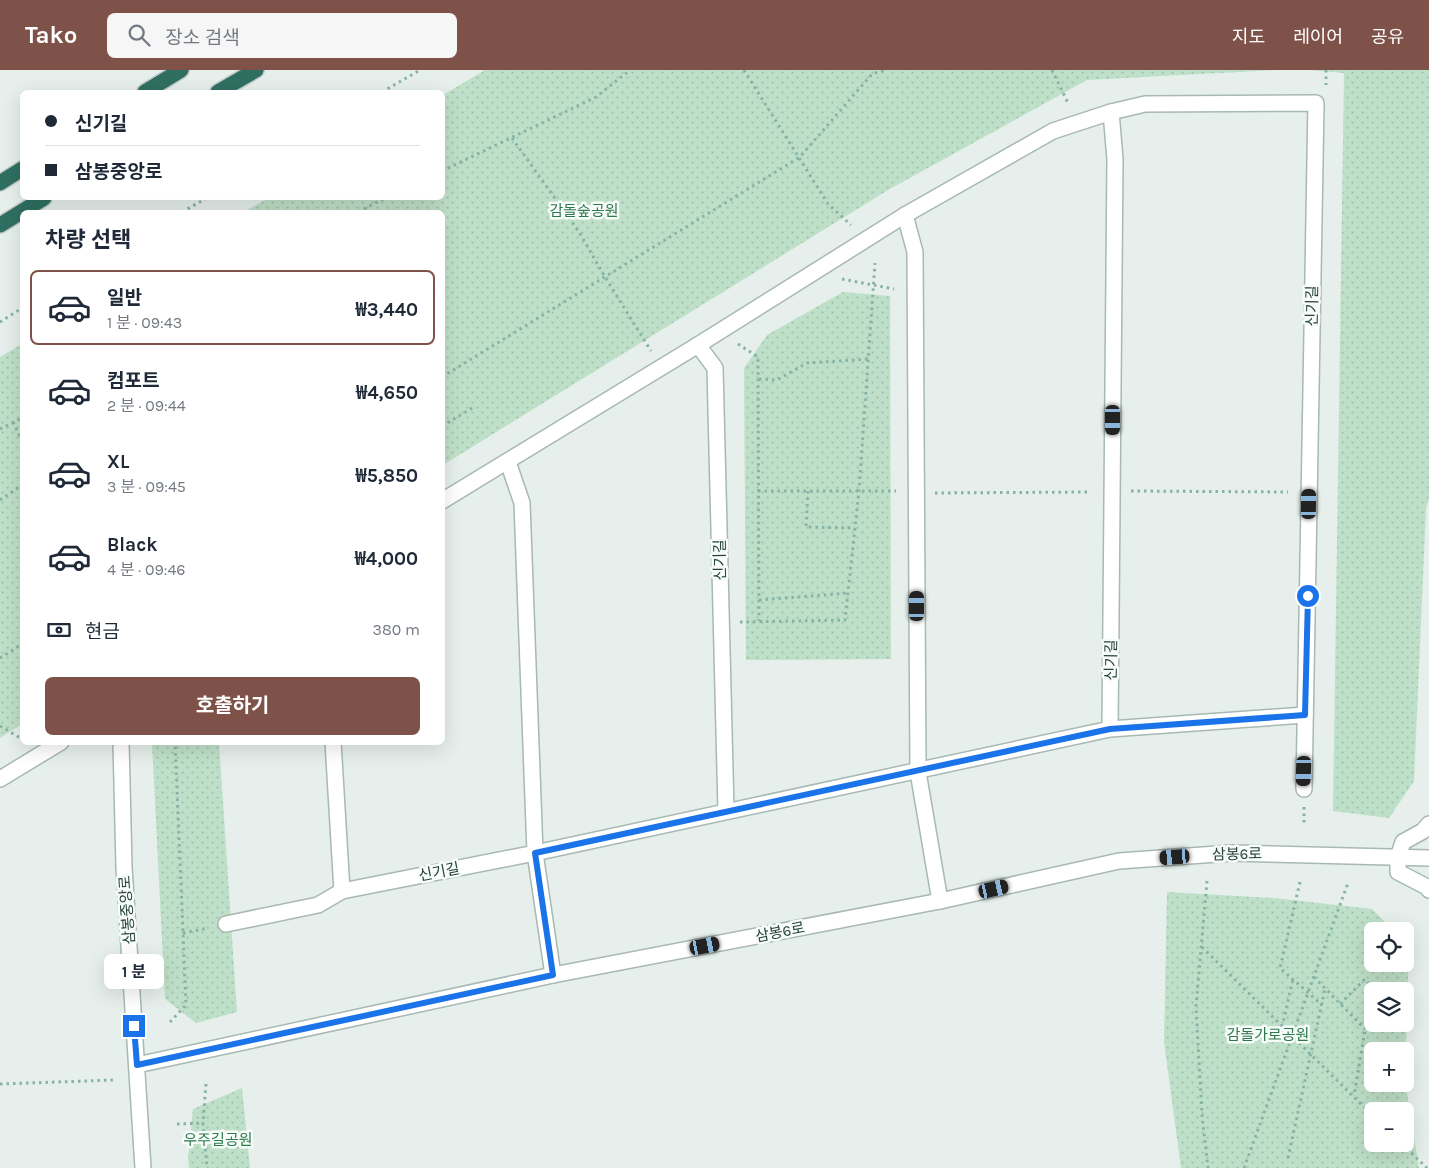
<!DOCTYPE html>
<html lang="ko">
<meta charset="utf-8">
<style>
:root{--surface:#fff;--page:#f6f6f7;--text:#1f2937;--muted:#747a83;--line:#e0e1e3;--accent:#7f5249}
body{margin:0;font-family:Karla,"Noto Sans KR",sans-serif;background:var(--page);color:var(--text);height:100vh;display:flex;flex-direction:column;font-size:19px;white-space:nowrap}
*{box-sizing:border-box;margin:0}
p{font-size:16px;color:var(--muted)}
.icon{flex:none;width:28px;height:28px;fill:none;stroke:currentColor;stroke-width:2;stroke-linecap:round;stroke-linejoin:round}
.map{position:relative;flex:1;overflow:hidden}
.panel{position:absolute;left:20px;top:140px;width:425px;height:535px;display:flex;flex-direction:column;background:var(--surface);border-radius:8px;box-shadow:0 5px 20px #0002}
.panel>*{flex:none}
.hud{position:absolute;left:20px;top:20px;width:425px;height:110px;border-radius:8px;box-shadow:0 5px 20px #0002;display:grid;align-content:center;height:110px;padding:0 25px;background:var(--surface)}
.fabs{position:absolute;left:1364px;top:852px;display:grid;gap:10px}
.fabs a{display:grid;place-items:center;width:50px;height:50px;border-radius:8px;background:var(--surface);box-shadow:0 5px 20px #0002;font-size:25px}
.end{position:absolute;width:22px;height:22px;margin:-11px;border:6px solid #1a73e8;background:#fff;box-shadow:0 0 0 2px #fff}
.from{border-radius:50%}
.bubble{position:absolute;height:35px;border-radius:8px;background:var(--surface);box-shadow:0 5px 20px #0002;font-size:16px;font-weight:700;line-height:35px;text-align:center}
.car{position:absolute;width:15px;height:30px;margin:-15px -8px;border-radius:6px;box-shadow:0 0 4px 1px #0007;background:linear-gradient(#222 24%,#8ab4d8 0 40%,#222 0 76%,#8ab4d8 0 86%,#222 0)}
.hud b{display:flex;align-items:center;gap:18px;height:48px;font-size:19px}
.hud b+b{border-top:1px solid var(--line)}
.hud i{width:12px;height:12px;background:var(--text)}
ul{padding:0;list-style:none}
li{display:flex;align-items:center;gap:15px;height:75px;margin:0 10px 8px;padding:0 15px;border:2px solid transparent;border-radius:8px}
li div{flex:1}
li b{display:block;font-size:19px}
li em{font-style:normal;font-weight:700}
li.selected{border-color:var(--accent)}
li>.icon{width:45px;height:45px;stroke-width:1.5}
h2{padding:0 25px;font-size:22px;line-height:60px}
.pay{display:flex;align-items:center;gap:12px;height:55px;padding:0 25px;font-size:19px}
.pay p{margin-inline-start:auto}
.cta{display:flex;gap:10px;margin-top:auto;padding:10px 25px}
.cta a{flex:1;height:58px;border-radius:8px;background:var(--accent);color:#fff;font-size:20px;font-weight:700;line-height:58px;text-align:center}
header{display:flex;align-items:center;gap:30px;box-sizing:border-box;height:70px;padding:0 25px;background:var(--accent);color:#fff}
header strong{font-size:24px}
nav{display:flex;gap:28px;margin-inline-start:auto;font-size:18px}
.search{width:350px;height:45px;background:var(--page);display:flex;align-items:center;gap:12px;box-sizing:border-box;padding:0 18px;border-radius:8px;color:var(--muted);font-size:19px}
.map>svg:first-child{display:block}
.green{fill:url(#green-dots);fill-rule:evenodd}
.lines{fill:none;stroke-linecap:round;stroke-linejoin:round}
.minor-casing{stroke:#a8b8b2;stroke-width:18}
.secondary-casing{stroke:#a4bbb3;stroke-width:18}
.motorway-casing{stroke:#c2cac8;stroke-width:18}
.path{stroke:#86b3a5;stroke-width:3;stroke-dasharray:2.5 4;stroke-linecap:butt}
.minor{stroke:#fff;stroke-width:15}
.secondary{stroke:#fff;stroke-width:15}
.motorway{stroke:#2f6f62;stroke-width:15}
.route{stroke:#1a73e8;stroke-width:6}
.labels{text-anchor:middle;stroke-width:5;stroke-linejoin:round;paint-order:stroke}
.park-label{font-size:15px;fill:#2d7a4b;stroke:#f7fbf9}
.street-label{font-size:15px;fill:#24423a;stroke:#f7fbf9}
</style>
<header>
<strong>Tako</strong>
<div class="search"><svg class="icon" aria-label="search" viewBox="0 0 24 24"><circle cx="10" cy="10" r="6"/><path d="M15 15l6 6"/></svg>장소 검색</div>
<nav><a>지도</a><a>레이어</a><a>공유</a></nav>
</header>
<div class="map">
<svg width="1429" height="1098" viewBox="0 0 1429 1098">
<defs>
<pattern id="green-dots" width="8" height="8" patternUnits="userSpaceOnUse" patternTransform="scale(1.25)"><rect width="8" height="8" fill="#bfe0c8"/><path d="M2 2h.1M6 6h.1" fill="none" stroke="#a4c1ad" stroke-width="1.8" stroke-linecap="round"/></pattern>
</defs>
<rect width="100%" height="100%" fill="#e6efeb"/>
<g class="green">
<polygon points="485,0 1279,0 1087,10 888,120 443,395 442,142 243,142 269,128 442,128 443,25"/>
<polygon points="1308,0 1429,0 1429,428 1426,439 1414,711 1389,748 1333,741 1344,3"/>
<polygon points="843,222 890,226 891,589 746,590 744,298 767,265"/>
<polygon points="22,274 22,654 0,668 0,287"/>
<polygon points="152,673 219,673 237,942 196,953 165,929"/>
<path d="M1167,822L1274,828L1372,839L1394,861H1372V894H1405V873L1409,878L1405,1011L1419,1098H1181L1164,972ZM1405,921V954H1372V921ZM1405,981V1014H1372V981ZM1405,1041V1074H1372V1041Z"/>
<polygon points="242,1018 250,1098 189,1098 188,1089 193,1039"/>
</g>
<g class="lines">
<defs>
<g id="minor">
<polyline points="905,145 915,182 918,702 940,831"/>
<polyline points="698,275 715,298 726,741"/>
<polyline points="508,392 522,433 535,783 553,905"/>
<polyline points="442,431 698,275 905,145 1053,61 1111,42 1145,34 1316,33 1304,719"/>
<polyline points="1110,659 1115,89 1111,42"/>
<polyline points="121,672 124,797 143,1098"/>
<polyline points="333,672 342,821"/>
<polyline points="0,709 61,672"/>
<polyline points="1398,787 1403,772 1423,761 1429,754"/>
<polyline points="226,854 318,835 342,821 535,783 1110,659 1305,645"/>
<polyline points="137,995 553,905 940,831 1119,791 1231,783 1429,788"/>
</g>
<polyline id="secondary" points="1398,787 1398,802 1427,817 1429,820"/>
<g id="motorway">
<polyline points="145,22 181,0"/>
<polyline points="218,22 256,0"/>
<polyline points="0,113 22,99"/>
<polyline points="0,155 44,128"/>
</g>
</defs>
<use href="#minor" class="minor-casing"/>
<use href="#secondary" class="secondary-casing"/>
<use href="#motorway" class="motorway-casing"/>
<g class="path">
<polyline points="744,0 828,134 851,155"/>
<polyline points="1052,0 1069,35"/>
<polyline points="1326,0 1326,15"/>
<polyline points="382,22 420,0"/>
<polyline points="512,68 579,162 605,207 651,281"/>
<polyline points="442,101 596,27 630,0"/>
<polyline points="182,142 207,128"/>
<polyline points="358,142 385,128"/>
<polyline points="842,209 894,219"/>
<polyline points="0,252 22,238"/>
<polyline points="738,274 758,287 759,551"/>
<polyline points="442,307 800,87 872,4 885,0"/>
<polyline points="759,309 777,310 807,293 869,289"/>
<polyline points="13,352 22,371"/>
<polyline points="442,356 474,337"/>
<polyline points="0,359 22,348"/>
<polyline points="442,378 443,379"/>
<polyline points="758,421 896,421"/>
<polyline points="808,421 806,457 855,458"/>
<polyline points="1131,421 1288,422"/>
<polyline points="935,423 1090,422"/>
<polyline points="0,430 22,415"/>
<polyline points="759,530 848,523"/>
<polyline points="740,552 845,550 859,421 875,193"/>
<polyline points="0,588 22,574"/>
<polyline points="0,656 22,669"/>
<polyline points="1304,737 1304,756"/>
<polyline points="1207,811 1196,936 1202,1045 1208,1098"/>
<polyline points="1300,812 1280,898 1322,935"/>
<polyline points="183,863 208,858"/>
<polyline points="1202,877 1372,1045"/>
<polyline points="1314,907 1365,959"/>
<polyline points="1340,934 1365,909 1372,918 1354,1026"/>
<polyline points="170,952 186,935 175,672"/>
<polyline points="1282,957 1293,909"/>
<polyline points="0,1014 114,1010"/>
<polyline points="206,1014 203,1053 207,1098"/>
<polyline points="177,1054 203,1053"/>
<polyline points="1402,1074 1427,1098"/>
<polyline points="1288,1088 1325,919"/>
<polyline points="1244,1098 1348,813"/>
</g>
<use href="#minor" class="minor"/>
<use href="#secondary" class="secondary"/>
<use href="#motorway" class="motorway"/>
</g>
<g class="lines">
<polyline class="route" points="134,956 137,995 553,905 535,783 1110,659 1305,645 1308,526"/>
</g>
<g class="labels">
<g class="park-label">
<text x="584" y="146">감돌숲공원</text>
<text x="1268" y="970">감돌가로공원</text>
<text x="218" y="1075">우주길공원</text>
</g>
<g class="street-label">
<text transform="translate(1312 236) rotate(-89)" y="5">신기길</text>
<text transform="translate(720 490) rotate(-91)" y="5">신기길</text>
<text transform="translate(1111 590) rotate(-89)" y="5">신기길</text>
<text transform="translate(1237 784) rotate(-1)" y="5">삼봉6로</text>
<text transform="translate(439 802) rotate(-11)" y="5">신기길</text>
<text transform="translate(127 840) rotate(-94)" y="5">삼봉중앙로</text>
<text transform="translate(780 862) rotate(-11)" y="5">삼봉6로</text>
</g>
</g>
</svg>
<div class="fabs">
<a><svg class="icon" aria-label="locate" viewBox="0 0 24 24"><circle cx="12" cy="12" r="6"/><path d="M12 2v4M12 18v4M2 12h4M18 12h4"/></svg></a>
<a><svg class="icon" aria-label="layers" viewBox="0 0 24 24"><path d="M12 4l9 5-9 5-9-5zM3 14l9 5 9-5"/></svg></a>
<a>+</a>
<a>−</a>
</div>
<i class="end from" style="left:1308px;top:526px"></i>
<i class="end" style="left:134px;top:956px"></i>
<div class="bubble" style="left:104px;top:884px;width:60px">1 분</div>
<i class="car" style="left:1113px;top:350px;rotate:180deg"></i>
<i class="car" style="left:1309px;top:434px;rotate:1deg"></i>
<i class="car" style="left:917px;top:536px;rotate:0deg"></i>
<i class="car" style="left:1304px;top:701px;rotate:182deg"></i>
<i class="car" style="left:1175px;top:787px;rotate:266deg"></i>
<i class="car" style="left:994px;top:819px;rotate:77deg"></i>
<i class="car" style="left:705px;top:876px;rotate:79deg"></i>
<div class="hud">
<b><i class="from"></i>신기길</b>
<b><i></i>삼봉중앙로</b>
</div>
<section class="panel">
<h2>차량 선택</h2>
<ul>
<li class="selected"><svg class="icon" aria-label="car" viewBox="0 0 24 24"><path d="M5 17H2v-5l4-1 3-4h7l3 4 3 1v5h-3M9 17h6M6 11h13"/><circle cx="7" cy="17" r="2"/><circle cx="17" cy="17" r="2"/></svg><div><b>일반</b><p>1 분 · 09:43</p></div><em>₩3,440</em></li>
<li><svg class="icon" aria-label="car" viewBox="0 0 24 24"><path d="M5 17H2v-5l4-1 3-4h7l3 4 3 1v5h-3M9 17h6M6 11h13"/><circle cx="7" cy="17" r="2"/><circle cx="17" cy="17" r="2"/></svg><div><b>컴포트</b><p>2 분 · 09:44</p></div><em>₩4,650</em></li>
<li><svg class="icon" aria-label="car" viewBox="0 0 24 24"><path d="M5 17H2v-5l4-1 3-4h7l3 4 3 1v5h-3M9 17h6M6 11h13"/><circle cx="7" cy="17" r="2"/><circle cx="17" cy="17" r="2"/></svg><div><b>XL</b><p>3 분 · 09:45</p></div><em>₩5,850</em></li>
<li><svg class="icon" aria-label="car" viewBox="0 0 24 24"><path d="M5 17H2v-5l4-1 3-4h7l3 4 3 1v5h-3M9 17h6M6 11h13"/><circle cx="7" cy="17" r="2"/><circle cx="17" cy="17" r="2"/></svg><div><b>Black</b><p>4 분 · 09:46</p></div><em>₩4,000</em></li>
</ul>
<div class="pay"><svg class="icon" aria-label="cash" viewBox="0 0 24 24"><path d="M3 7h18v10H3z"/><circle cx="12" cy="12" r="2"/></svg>현금<p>380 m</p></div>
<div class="cta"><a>호출하기</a></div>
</section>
</div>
